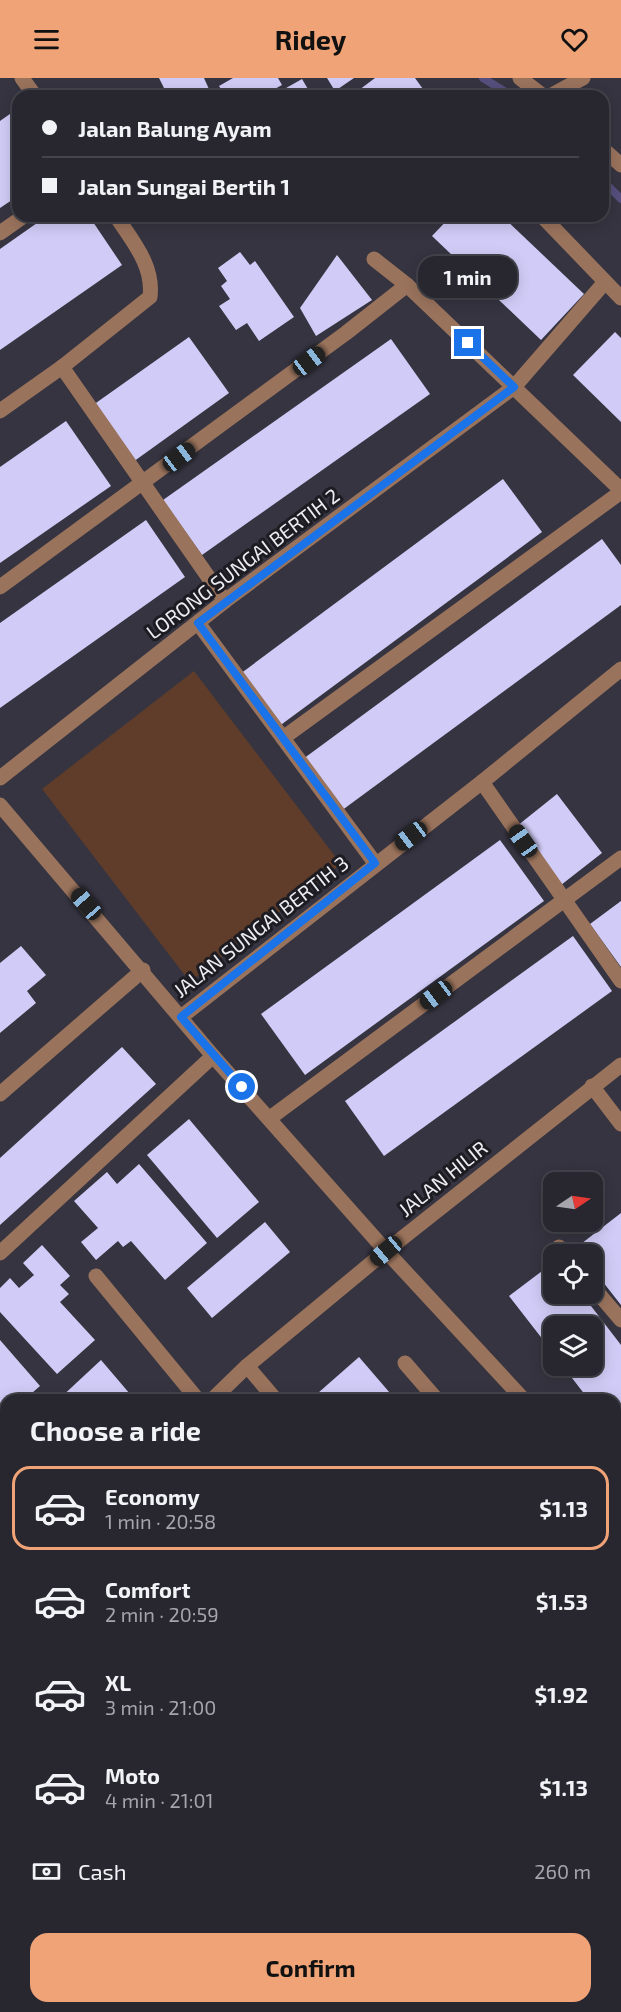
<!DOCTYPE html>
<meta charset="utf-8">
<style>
:root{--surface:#282730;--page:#302f38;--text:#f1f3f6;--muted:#a5a5ab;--line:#44444c;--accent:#efa377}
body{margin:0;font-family:"Exo 2",sans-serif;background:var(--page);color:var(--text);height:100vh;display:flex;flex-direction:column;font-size:22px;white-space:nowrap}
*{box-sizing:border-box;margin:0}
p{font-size:20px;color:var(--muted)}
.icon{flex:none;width:33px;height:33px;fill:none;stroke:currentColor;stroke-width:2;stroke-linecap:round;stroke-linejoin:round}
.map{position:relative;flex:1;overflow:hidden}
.panel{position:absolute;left:0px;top:1316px;width:621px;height:620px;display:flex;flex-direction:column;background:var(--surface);border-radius:18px 18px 0 0;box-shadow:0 3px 15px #0003,0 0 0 2px var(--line)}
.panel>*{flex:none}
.hud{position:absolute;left:12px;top:12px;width:597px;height:132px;border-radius:18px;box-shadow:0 3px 15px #0003,0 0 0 2px var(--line);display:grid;align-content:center;height:132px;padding:0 30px;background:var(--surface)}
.needle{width:39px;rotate:77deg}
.tools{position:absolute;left:543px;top:1094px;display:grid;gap:12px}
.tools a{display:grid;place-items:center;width:60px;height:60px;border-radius:12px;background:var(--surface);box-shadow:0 3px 15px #0003,0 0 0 2px var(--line);font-size:30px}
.end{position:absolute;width:27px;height:27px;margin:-14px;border:8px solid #1a73e8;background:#fff;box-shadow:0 0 0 3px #fff}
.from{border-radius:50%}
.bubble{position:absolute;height:42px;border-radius:18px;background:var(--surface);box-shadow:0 3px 15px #0003,0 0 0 2px var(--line);font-size:20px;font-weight:700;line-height:42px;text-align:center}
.car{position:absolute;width:18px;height:36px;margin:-18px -9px;border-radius:8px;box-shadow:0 0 4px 2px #0007;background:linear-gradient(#222 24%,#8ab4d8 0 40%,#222 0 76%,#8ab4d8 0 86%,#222 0)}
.hud b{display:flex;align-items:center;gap:21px;height:57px;font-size:22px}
.hud b+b{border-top:2px solid var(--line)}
.hud i{width:15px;height:15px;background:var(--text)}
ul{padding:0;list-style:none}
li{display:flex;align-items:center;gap:18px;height:84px;margin:0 12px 9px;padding:0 18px;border:3px solid transparent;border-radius:18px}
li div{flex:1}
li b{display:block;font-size:22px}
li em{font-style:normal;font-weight:700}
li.active{border-color:var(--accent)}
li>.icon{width:54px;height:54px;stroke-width:1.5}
h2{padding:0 30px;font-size:27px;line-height:72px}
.pay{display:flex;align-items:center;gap:15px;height:66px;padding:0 30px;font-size:22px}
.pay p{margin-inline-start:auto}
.action{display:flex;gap:12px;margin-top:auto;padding:12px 30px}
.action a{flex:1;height:69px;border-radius:18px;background:var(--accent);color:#111;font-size:24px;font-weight:700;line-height:69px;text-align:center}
header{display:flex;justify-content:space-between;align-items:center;height:78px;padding:0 30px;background:var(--accent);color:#111;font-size:27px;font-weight:700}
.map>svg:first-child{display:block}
.built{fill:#403e4f}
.green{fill:#5f3d2a}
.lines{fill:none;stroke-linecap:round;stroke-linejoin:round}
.stream{stroke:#564f7d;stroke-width:8}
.building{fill:#d1ccf7}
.minor{stroke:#9a735c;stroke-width:15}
.route{stroke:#1a73e8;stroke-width:8}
.labels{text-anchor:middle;stroke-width:6;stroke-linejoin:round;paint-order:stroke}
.street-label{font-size:20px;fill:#ececf3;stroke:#1d1c22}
</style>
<header><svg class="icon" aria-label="menu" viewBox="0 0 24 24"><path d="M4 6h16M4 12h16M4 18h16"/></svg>Ridey<svg class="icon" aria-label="heart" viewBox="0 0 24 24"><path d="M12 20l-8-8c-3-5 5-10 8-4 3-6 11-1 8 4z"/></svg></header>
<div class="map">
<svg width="621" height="1934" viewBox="0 0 621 1934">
<rect width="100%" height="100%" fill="#353440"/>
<g class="built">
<polygon points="0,1673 6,1680 6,1858 0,1851"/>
<polygon points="72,1929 220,1929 225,1934 76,1934"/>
</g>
<polygon class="green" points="194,593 341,786 190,904 42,711"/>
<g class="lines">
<g class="stream">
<polyline points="483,0 512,18"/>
<polyline points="603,103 621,121"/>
</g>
</g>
<g class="building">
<polygon points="159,0 204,0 212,18 168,18"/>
<polygon points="233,0 278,0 282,7 262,18 225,18 219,8"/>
<polygon points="327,0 354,0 335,13"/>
<polygon points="375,0 415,0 428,18 351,18"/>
<polygon points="302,1 312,18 272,18"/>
<polygon points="17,31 18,118 0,130 0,43"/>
<polygon points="47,138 89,138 122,187 0,272 0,171"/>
<polygon points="451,138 502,138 584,216 541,262 432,158"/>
<polygon points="240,174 250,187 255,183 294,239 259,263 247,245 236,252 219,228 230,221 221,208 227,203 218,190"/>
<polygon points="337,177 372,222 316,258 300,230"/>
<polygon points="615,254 621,260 621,344 573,297"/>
<polygon points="189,259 229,315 126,389 86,332"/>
<polygon points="391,261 430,316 202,477 163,422"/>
<polygon points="66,343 111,408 0,485 0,389"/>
<polygon points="503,401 542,454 278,649 240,596"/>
<polygon points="146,442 185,499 0,630 0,545"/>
<polygon points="602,461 621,487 621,527 341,733 303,681"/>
<polygon points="557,716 602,775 561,807 517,748"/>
<polygon points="500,762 544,823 305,997 261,936"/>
<polygon points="621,823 621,889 590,846"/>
<polygon points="573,858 612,913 384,1078 345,1023"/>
<polygon points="21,868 46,897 27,913 36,925 0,955 0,885"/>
<polygon points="122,969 156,1006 0,1147 0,1080"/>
<polygon points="189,1041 259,1124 217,1160 147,1077"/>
<polygon points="139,1086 207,1165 165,1202 131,1163 123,1169 118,1163 96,1182 81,1164 98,1150 74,1123 107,1094 117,1106"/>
<polygon points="621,1135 621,1227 592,1190 592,1176 582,1176 577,1169"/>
<polygon points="265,1144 290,1174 212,1240 187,1210"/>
<polygon points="42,1167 70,1198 60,1207 69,1216 60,1224 95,1262 57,1296 0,1234 0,1210 10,1200 19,1210 34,1197 23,1185"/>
<polygon points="554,1184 554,1215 581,1215 621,1267 621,1339 615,1344 615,1322 589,1322 562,1287 592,1287 592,1248 554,1248 554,1276 509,1218"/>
<polygon points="0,1262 40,1308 24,1322 6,1322 4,1339 0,1334"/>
<polygon points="359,1279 396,1322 310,1322"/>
<polygon points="101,1282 130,1316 123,1322 58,1322"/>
<polygon points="0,1687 6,1693 6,1770 0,1775"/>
<polygon points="6,1806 6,1843 0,1836 0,1811"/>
<polygon points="615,1925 621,1934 586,1934 592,1929 615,1929"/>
</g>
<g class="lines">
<g class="minor">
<polyline points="22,0 35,18"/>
<polyline points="520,0 543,18"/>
<polyline points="550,18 583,0"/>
<polyline points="603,71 621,87"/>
<polyline points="542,138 621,220"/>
<polyline points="0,155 24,138"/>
<polyline points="374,181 407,207 621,412"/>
<polyline points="62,289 225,523"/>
<path d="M0,333L62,289L150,219C154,187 132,163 116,138"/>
<polyline points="0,509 346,255 407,207"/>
<polyline points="198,545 375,785"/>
<polyline points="283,660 621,414"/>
<polyline points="0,700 225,523 514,309 605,204"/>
<polyline points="482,704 621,903"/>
<polyline points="0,727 213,978 386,1173 524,1322"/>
<polyline points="181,939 482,704 621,591"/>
<polyline points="592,1008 621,1046"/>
<polyline points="0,1016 143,892"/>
<polyline points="270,1040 621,780"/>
<polyline points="559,1169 565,1176"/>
<polyline points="0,1175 213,978"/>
<polyline points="96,1198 198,1322"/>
<polyline points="592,1208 621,1242"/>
<polyline points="405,1285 437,1322"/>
<polyline points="247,1288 276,1322"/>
<polyline points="212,1322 247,1288 386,1173 621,987"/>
<polyline points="615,1355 621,1351"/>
<polyline points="0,1403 6,1410"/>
<polyline points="615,1422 621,1429"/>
<polyline points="0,1486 6,1481"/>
<polyline points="0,1533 6,1528"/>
<polyline points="0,1647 6,1655"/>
<polyline points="615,1833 621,1828"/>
<polyline points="0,1862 6,1869"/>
<polyline points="62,1929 66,1934"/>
<polyline points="247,1929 251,1934"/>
<polyline points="0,1932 1,1934"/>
<polyline points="184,1934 189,1929"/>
<polyline points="499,1934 504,1929"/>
</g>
</g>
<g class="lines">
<polyline class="route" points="242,1009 181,939 375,785 198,545 514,309 468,265"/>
</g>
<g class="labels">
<g class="street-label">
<text transform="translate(243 486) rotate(-37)" y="7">LORONG SUNGAI BERTIH 2</text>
<text transform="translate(261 849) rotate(-38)" y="7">JALAN SUNGAI BERTIH 3</text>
<text transform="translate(443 1101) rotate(-39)" y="7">JALAN HILIR</text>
</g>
</g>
</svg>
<div class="tools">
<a><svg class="needle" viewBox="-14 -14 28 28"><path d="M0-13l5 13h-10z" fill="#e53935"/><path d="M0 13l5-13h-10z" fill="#a5a5ab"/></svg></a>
<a><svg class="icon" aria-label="locate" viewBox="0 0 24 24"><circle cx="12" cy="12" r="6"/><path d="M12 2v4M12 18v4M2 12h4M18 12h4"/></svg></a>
<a><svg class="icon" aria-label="layers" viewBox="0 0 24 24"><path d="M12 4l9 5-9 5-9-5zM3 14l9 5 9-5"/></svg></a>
</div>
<i class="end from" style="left:242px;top:1009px"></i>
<i class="end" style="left:468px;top:265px"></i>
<div class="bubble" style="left:418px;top:178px;width:99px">1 min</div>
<i class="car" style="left:309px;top:283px;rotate:53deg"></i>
<i class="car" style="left:179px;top:379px;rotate:53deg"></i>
<i class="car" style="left:411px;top:758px;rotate:233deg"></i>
<i class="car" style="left:523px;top:763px;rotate:325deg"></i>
<i class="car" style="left:86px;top:826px;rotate:319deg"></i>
<i class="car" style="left:436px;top:917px;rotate:233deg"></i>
<i class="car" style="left:386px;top:1173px;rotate:230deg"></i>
<div class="hud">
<b><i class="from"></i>Jalan Balung Ayam</b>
<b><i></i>Jalan Sungai Bertih 1</b>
</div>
<section class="panel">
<h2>Choose a ride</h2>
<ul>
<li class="active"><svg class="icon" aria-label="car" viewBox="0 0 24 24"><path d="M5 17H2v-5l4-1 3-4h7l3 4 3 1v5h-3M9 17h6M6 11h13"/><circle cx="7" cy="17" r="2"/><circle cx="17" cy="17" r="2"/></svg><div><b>Economy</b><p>1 min · 20:58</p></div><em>$1.13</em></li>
<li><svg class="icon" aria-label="car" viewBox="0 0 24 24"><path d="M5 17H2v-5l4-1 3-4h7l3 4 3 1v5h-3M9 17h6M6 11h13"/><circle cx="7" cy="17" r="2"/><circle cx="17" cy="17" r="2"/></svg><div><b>Comfort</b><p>2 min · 20:59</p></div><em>$1.53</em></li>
<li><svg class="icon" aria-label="car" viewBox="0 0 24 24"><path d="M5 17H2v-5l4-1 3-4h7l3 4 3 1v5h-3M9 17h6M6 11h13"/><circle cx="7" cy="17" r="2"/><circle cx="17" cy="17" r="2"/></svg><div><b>XL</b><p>3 min · 21:00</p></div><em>$1.92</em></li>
<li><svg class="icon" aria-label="car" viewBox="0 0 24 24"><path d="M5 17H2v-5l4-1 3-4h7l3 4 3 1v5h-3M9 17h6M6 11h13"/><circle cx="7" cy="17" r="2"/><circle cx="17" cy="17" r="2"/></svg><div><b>Moto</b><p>4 min · 21:01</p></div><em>$1.13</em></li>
</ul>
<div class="pay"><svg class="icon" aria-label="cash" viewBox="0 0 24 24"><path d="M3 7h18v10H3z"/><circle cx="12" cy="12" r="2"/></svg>Cash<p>260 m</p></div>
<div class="action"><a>Confirm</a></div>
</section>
</div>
